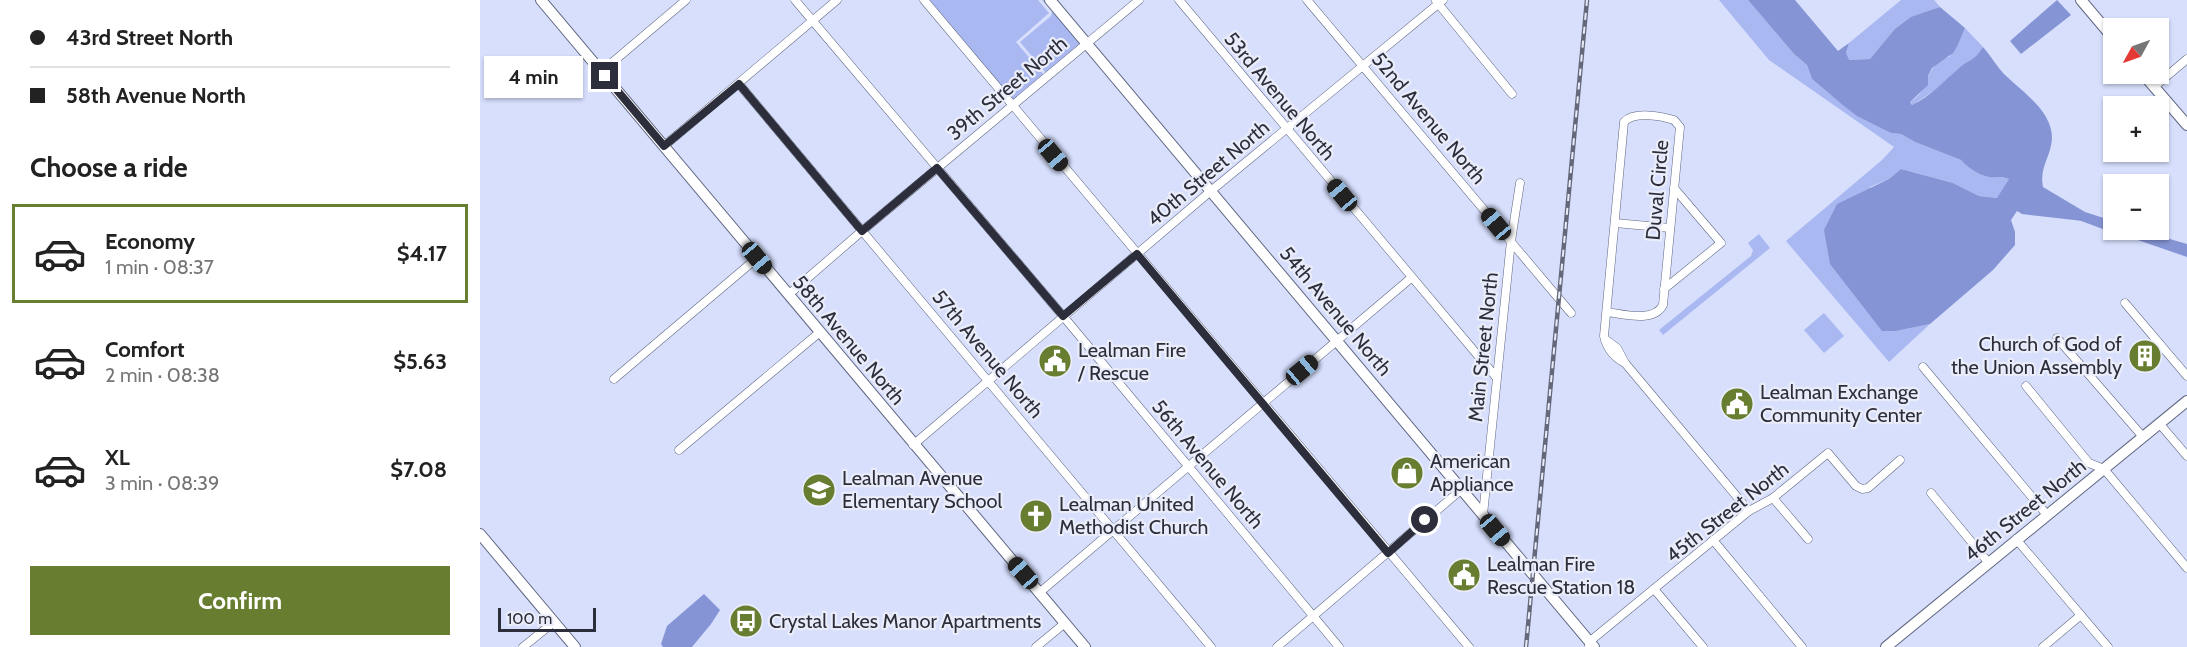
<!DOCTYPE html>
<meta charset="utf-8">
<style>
:root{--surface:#fff;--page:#f2f2f2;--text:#222;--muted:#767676;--line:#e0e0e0;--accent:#677d2f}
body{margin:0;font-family:Cabin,sans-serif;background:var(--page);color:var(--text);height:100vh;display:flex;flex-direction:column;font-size:22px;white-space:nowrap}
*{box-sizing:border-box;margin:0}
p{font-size:20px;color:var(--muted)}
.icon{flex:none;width:33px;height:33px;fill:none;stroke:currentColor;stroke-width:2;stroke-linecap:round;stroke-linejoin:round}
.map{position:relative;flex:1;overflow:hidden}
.drawer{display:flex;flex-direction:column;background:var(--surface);width:480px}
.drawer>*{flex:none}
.hud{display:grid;align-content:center;height:132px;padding:0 30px;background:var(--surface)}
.needle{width:39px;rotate:230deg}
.fabs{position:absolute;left:1623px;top:18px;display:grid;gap:12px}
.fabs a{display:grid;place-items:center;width:66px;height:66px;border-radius:0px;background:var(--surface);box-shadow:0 2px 4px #0004;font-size:30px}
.scale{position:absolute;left:18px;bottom:15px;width:98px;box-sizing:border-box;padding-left:6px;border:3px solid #2c2f3b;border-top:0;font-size:16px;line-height:21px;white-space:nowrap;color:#2c2f3b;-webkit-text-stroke:4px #eaedf9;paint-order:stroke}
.end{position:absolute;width:27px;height:27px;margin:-14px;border:8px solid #2c2f3b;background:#fff;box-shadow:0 0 0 3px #fff}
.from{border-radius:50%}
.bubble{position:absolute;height:42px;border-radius:0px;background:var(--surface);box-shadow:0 2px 4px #0004;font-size:20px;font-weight:700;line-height:42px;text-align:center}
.car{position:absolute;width:18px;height:36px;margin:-18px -9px;border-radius:8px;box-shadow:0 0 4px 2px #0007;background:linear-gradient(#222 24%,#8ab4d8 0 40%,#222 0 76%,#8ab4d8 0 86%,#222 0)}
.hud b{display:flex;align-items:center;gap:21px;height:57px;font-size:22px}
.hud b+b{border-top:2px solid var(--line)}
.hud i{width:15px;height:15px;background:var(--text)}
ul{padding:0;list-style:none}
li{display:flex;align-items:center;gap:18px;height:99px;margin:0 12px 9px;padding:0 18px;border:3px solid transparent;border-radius:0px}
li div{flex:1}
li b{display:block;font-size:22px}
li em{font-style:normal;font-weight:700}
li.current{border-color:var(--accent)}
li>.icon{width:54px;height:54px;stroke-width:1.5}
h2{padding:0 30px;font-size:27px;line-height:72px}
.button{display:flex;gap:12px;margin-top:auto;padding:12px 30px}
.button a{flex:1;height:69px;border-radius:0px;background:var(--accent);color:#fff;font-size:24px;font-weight:700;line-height:69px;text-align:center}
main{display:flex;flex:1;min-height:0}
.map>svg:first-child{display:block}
.green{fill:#aab8f2}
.water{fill:#8594d4}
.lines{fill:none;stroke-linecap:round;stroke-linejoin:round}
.stream{stroke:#8594d4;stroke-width:2}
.street-casing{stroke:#606781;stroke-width:9}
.secondary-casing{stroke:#606781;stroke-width:12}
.street{stroke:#fff;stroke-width:8}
.secondary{stroke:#fff;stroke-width:10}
.rail-casing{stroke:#64687a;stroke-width:4.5}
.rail{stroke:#eaedf9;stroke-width:2;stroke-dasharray:7;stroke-linecap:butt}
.route{stroke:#2c2f3b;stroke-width:8}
.labels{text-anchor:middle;stroke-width:4.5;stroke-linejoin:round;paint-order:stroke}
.street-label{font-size:20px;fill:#2c2f3b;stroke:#eaedf9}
.poi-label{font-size:20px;fill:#2c2f3b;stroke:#eaedf9;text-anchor:start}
</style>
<main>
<section class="drawer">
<div class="hud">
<b><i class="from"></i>43rd Street North</b>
<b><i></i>58th Avenue North</b>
</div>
<h2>Choose a ride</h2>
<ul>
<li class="current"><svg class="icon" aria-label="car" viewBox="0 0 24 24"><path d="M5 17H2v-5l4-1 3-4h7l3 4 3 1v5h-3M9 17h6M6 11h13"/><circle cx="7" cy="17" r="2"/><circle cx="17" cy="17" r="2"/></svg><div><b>Economy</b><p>1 min · 08:37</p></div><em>$4.17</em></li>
<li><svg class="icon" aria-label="car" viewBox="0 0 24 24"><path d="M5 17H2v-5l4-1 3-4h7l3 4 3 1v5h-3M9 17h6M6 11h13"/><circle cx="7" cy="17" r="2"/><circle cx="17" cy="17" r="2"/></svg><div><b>Comfort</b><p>2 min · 08:38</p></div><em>$5.63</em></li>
<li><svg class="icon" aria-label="car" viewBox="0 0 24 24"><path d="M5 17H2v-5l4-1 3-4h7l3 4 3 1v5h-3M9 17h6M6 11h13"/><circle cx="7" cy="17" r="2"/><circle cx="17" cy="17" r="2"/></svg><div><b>XL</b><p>3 min · 08:39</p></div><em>$7.08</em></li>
</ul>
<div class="button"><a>Confirm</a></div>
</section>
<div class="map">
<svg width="1707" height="647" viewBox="0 0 1707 647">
<rect width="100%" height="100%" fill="#d7dffd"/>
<g class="green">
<polygon points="448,0 558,0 569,13 536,42 564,75 532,102"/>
<polygon points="562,0 565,0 601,43 566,73 540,42 571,16 572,11"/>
<path d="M1239,0H1268L1314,54L1327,65L1332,79L1351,95L1411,133L1421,134L1435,142L1481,160C1486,166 1497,174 1505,176C1514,178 1518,175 1529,179L1518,198L1499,196L1473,183L1421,169L1409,179L1390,187L1416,331L1450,324L1409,362L1306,241L1402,160L1414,147L1289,60Z"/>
<path d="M1421,0H1454L1460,7C1434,17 1408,37 1390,59L1368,60L1366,53L1369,43Z"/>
<path d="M1485,28L1503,47L1496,59L1480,67L1465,83L1433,105L1430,102C1434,99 1438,96 1441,92C1449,78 1451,61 1469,57L1478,45Z"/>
<polygon points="1279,234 1290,248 1183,335 1179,330 1271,256 1273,250 1268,243"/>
<polygon points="1344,313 1364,336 1344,353 1324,330"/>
</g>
<g class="water">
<path d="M1268,0H1315L1358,51L1369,43L1366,53L1369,60L1390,59L1415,29L1431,17L1460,7L1485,28L1478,45L1473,53L1452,68L1448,76V85L1430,102L1432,105C1451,96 1463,82 1478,69C1490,58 1493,63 1503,47C1510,55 1516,65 1523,73C1541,91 1572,110 1572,138C1571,157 1559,167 1563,187L1605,212L1633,221L1634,230H1659L1707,244V257L1603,221L1542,214L1537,211L1531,220L1535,232V245L1513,270L1450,324L1416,331H1402L1350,264L1344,230L1357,204L1409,179L1421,169L1473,183L1499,196L1517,198L1529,179C1518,175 1514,179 1505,176C1497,174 1486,166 1481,160L1435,142L1421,134L1411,133L1377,116L1364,106L1332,79L1327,65L1314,54Z"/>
<polygon points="1577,0 1591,15 1541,54 1530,41"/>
<polygon points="224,594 240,610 231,624 212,647 183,647 181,644 187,626"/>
</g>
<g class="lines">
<polyline class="stream" points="1599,219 1650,238"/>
<defs>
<g id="street">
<polyline points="315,0 583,316 859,647"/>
<polyline points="444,0 989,647"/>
<polyline points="699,0 1016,377"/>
<polyline points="827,0 1091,313"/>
<polyline points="956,1 1032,94"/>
<polyline points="121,72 206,0"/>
<polyline points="259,84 731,647"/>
<polyline points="1674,87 1707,59"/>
<polyline points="184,146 357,0"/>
<polyline points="1135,223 1190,228"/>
<polyline points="1184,289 1241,243 1194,188"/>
<polyline points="308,295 382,231 659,0"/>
<polyline points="1645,303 1707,376"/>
<path d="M1127,312C1143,314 1174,323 1183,305L1200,127L1194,120C1181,116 1154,111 1144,122L1124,336C1127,349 1133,357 1145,363"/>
<polyline points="1577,338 1663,437"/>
<polyline points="1125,339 1137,348 1145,363 1269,511"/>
<polyline points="1443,367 1567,515"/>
<polyline points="134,379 277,258"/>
<polyline points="1546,386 1609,463 1624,469 1707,568"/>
<polyline points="1679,423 1707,456"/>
<polyline points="433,445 732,190 963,0"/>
<polyline points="199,450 340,332"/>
<polyline points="1451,493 1508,562"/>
<polyline points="1293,498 1328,539"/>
<polyline points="1003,515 1031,241 1040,183"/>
<polyline points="1536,539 1628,647"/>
<polyline points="1233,540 1322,647"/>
<polyline points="1174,589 1223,647"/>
<polyline points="559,593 931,278"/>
<polyline points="1109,645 1109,642 1269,511 1293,498 1348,453 1376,486 1382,489 1388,488 1420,460"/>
<polyline points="43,647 74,622"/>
<polyline points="556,647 585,623"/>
<polyline points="797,647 982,489"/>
<polyline points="1563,647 1601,615"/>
</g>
<g id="secondary">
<polyline points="61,0 605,647"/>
<polyline points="570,0 1114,647"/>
<polyline points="1601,0 1634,39"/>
<polyline points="1663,74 1707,125"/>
<polyline points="0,534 95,647"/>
<polyline points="1406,647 1707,401"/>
</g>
</defs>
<use href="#street" class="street-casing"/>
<use href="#secondary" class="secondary-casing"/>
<use href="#street" class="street"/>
<use href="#secondary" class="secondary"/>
<defs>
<polyline id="rail" points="1046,647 1107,0"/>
</defs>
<use href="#rail" class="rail-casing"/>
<use href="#rail" class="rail"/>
</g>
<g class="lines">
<polyline class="route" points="125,76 184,146 259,84 382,231 457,168 583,316 657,254 908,553 945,520"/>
</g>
<defs>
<symbol id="building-disc" viewBox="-11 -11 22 22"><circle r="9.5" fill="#677d2f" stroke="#eaedf9"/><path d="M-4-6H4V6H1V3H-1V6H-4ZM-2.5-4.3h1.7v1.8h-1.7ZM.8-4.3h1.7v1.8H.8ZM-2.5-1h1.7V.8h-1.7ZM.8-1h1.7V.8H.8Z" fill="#fff"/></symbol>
<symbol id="civic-disc" viewBox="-11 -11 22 22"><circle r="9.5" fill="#677d2f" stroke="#eaedf9"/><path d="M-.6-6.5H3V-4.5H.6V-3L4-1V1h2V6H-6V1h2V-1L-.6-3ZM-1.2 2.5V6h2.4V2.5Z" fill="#fff"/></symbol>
<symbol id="shop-disc" viewBox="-11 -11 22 22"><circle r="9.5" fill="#677d2f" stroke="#eaedf9"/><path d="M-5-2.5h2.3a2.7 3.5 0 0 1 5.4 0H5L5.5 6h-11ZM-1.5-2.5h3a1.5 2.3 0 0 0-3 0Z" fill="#fff"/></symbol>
<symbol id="school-disc" viewBox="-11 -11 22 22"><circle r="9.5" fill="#677d2f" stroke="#eaedf9"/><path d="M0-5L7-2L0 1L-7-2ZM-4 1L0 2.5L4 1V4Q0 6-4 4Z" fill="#fff"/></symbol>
<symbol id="church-disc" viewBox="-11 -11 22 22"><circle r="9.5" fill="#677d2f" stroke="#eaedf9"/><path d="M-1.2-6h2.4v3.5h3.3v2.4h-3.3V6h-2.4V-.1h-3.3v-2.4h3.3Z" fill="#fff"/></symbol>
<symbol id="bus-disc" viewBox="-11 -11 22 22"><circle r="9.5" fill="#677d2f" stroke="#eaedf9"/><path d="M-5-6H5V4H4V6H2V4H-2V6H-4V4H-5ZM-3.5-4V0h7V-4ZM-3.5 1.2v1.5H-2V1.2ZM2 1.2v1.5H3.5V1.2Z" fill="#fff"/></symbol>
</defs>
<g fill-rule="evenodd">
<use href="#building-disc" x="1646" y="337" width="38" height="38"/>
<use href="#civic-disc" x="556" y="342" width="38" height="38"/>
<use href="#civic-disc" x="1238" y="385" width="38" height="38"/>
<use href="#shop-disc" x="908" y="454" width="38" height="38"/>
<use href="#school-disc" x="320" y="471" width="38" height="38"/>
<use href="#church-disc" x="537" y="497" width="38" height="38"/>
<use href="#civic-disc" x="965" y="556" width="38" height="38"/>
<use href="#bus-disc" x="247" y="602" width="38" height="38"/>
</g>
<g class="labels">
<g class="street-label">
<text transform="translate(527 88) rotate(-40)" y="7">39th Street North</text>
<text transform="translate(800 96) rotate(50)" y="7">53rd Avenue North</text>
<text transform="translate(949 118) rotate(50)" y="7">52nd Avenue North</text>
<text transform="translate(728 173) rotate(-40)" y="7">40th Street North</text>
<text transform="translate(1177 190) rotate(-85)" y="7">Duval Circle</text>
<text transform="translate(856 311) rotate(50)" y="7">54th Avenue North</text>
<text transform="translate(369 340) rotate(50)" y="7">58th Avenue North</text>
<text transform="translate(1003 347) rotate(-84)" y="7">Main Street North</text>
<text transform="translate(508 354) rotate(50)" y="7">57th Avenue North</text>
<text transform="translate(728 464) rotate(50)" y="7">56th Avenue North</text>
<text transform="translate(1545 510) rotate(-39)" y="7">46th Street North</text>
<text transform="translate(1247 512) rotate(-38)" y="7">45th Street North</text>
</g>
<g class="poi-label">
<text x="1642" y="351" text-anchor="end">Church of God of<tspan x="1642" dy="23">the Union Assembly</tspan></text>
<text x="598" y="357">Lealman Fire<tspan x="598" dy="23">/ Rescue</tspan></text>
<text x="1280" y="399">Lealman Exchange<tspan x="1280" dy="23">Community Center</tspan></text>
<text x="950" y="468">American<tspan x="950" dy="23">Appliance</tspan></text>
<text x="362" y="485">Lealman Avenue<tspan x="362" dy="23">Elementary School</tspan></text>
<text x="579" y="511">Lealman United<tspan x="579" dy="23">Methodist Church</tspan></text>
<text x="1007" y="571">Lealman Fire<tspan x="1007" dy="23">Rescue Station 18</tspan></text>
<text x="289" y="628">Crystal Lakes Manor Apartments</text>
</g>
</g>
</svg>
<div class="fabs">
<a><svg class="needle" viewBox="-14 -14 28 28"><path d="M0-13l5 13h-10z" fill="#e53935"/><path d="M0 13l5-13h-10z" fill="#767676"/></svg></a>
<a>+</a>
<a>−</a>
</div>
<div class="scale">100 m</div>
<i class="end from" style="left:945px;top:520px"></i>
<i class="end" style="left:125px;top:76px"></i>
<div class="bubble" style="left:4px;top:56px;width:99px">4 min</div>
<i class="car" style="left:573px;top:155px;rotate:140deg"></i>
<i class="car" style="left:862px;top:195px;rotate:320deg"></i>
<i class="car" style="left:1016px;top:224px;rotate:320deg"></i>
<i class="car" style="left:277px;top:258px;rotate:140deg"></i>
<i class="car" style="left:822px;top:370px;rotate:50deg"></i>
<i class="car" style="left:1015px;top:530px;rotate:140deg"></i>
<i class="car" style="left:543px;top:573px;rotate:319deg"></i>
</div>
</main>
